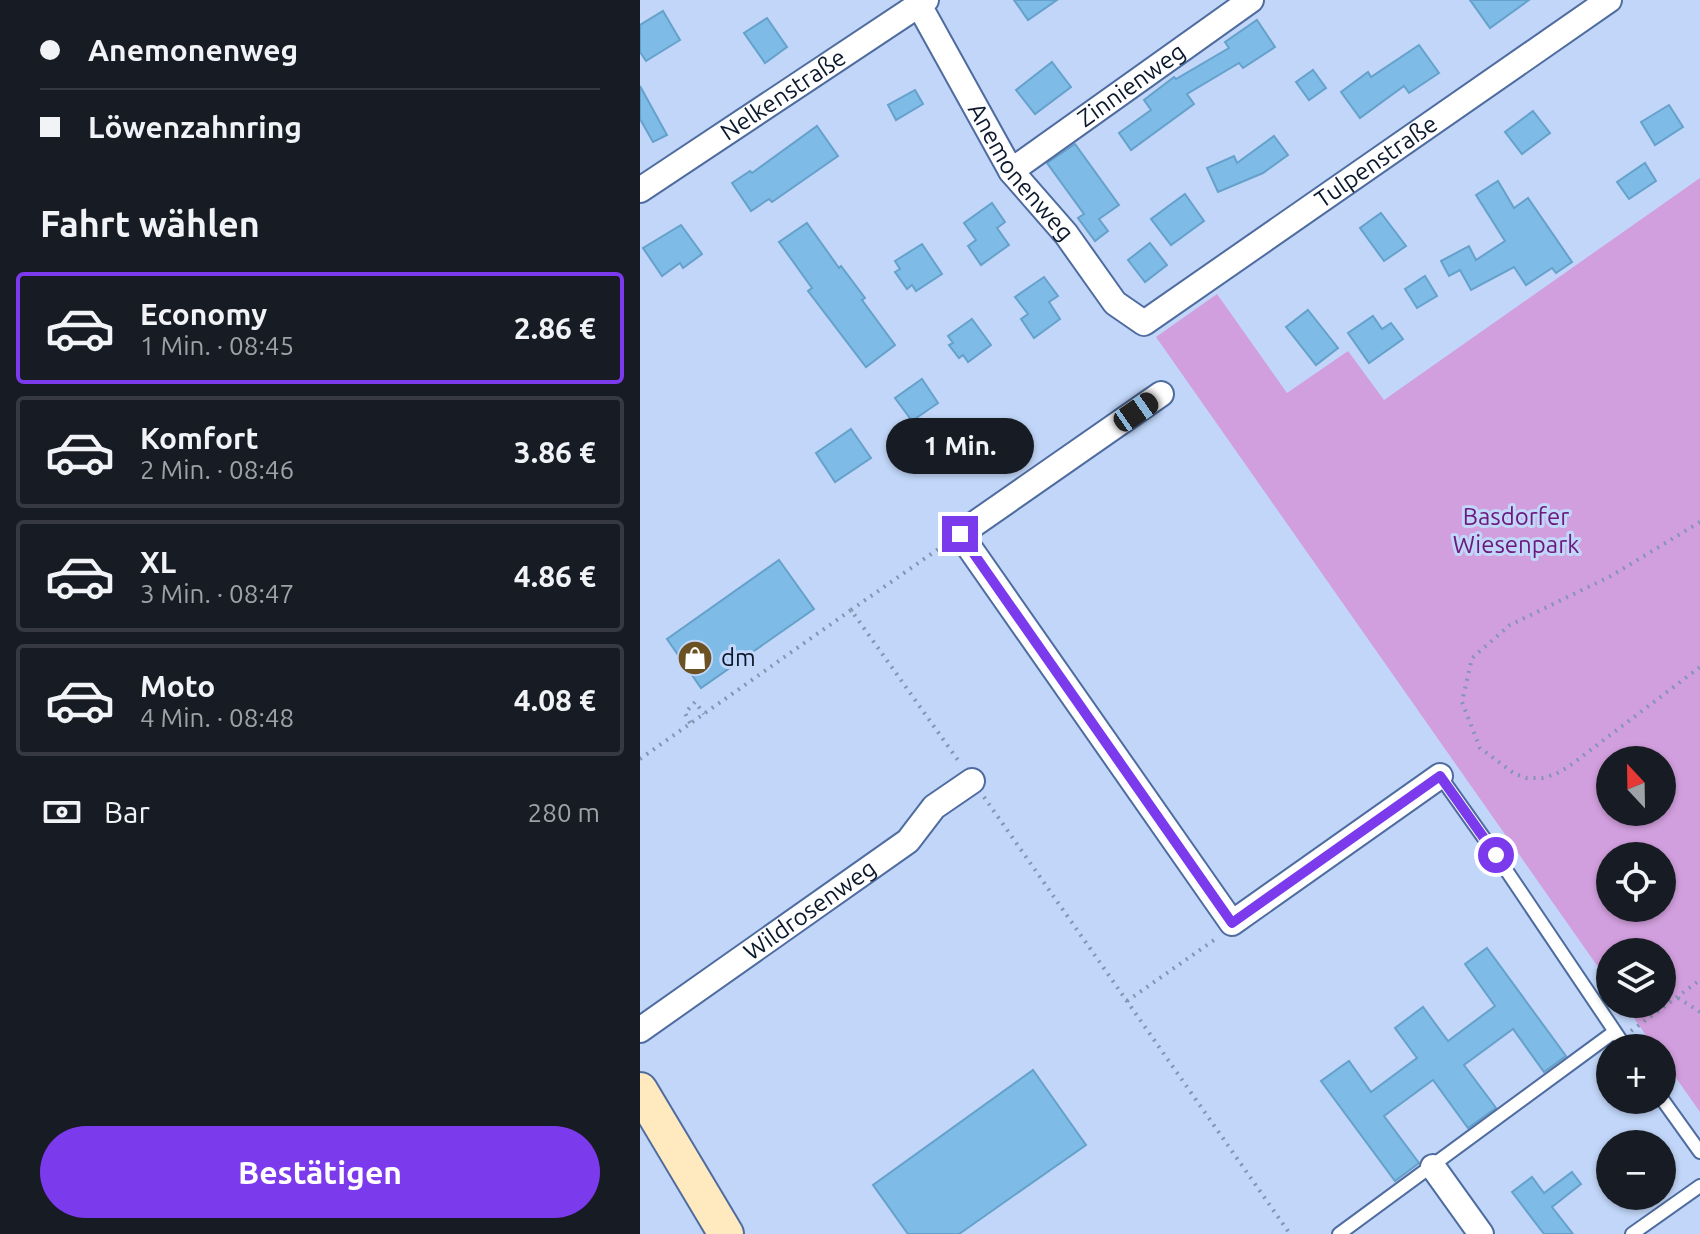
<!DOCTYPE html>
<html lang="de">
<meta charset="utf-8">
<style>
:root{--surface:#171b24;--page:#242831;--text:#f1f3f6;--muted:#9ea1a6;--line:#363941;--accent:#7c3aed}
body{margin:0;font-family:Ubuntu,sans-serif;background:var(--page);color:var(--text);height:100vh;display:flex;flex-direction:column;font-size:30px;white-space:nowrap}
*{box-sizing:border-box;margin:0}
p{font-size:26px;color:var(--muted)}
.icon{flex:none;width:44px;height:44px;fill:none;stroke:currentColor;stroke-width:2;stroke-linecap:round;stroke-linejoin:round}
.map{position:relative;flex:1;overflow:hidden}
.sheet{display:flex;flex-direction:column;background:var(--surface);width:640px}
.sheet>*{flex:none}
.top-card{display:grid;align-content:center;height:176px;padding:0 40px;background:var(--surface)}
.needle{width:52px;rotate:338deg}
.buttons{position:absolute;left:956px;top:746px;display:grid;gap:16px}
.buttons a{display:grid;place-items:center;width:80px;height:80px;border-radius:50%;background:var(--surface);box-shadow:0 2px 6px #0004;font-size:40px}
.end{position:absolute;width:36px;height:36px;margin:-18px;border:10px solid #7c3aed;background:#fff;box-shadow:0 0 0 4px #fff}
.from{border-radius:50%}
.bubble{position:absolute;height:56px;border-radius:28px;background:var(--surface);box-shadow:0 2px 6px #0004;font-size:26px;font-weight:600;line-height:56px;text-align:center}
.car{position:absolute;width:24px;height:48px;margin:-24px -12px;border-radius:10px;box-shadow:0 0 6px 2px #0007;background:linear-gradient(#222 24%,#8ab4d8 0 40%,#222 0 76%,#8ab4d8 0 86%,#222 0)}
.top-card b{display:flex;align-items:center;gap:28px;height:76px;font-size:30px}
.top-card b+b{border-top:2px solid var(--line)}
.top-card i{width:20px;height:20px;background:var(--text)}
ul{padding:0;list-style:none}
li{display:flex;align-items:center;gap:24px;height:112px;margin:0 16px 12px;padding:0 24px;border:4px solid var(--line);border-radius:8px}
li div{flex:1}
li b{display:block;font-size:30px}
li em{font-style:normal;font-weight:600}
li.selected{border-color:var(--accent)}
li>.icon{width:72px;height:72px;stroke-width:1.5}
h2{padding:0 40px;font-size:36px;line-height:96px}
.pay{display:flex;align-items:center;gap:20px;height:88px;padding:0 40px;font-size:30px}
.pay p{margin-inline-start:auto}
.primary-button{display:flex;gap:16px;margin-top:auto;padding:16px 40px}
.primary-button a{flex:1;height:92px;border-radius:48px;background:var(--accent);color:#fff;font-size:32px;font-weight:600;line-height:92px;text-align:center}
main{display:flex;flex:1;min-height:0}
.map>svg:first-child{display:block}
.green{fill:#d29fde;fill-rule:evenodd}
.building{fill:#7ebbe6;stroke:#65a1cb;stroke-width:2}
.lines{fill:none;stroke-linecap:round;stroke-linejoin:round}
.service-casing{stroke:#4e6c9f;stroke-width:16}
.minor-casing{stroke:#4e6c9f;stroke-width:28}
.secondary-casing{stroke:#4e6c9f;stroke-width:38}
.path{stroke:#8295b2;stroke-width:4;stroke-dasharray:2 6;stroke-linecap:butt}
.service{stroke:#fff;stroke-width:12}
.minor{stroke:#fff;stroke-width:24}
.secondary{stroke:#ffeac0;stroke-width:34}
.route{stroke:#7c3aed;stroke-width:10}
.labels{text-anchor:middle;stroke-width:6;stroke-linejoin:round;paint-order:stroke}
.street-label{font-size:24px;fill:#0c192d;stroke:#c1d6f8}
.park-label{font-size:24px;fill:#6c187d;stroke:#c1d6f8}
.poi-label{font-size:24px;fill:#0c192d;stroke:#c1d6f8;text-anchor:start}
</style>
<main>
<section class="sheet">
<div class="top-card">
<b><i class="from"></i>Anemonenweg</b>
<b><i></i>Löwenzahnring</b>
</div>
<h2>Fahrt wählen</h2>
<ul>
<li class="selected"><svg class="icon" aria-label="car" viewBox="0 0 24 24"><path d="M5 17H2v-5l4-1 3-4h7l3 4 3 1v5h-3M9 17h6M6 11h13"/><circle cx="7" cy="17" r="2"/><circle cx="17" cy="17" r="2"/></svg><div><b>Economy</b><p>1 Min. · 08:45</p></div><em>2.86 €</em></li>
<li><svg class="icon" aria-label="car" viewBox="0 0 24 24"><path d="M5 17H2v-5l4-1 3-4h7l3 4 3 1v5h-3M9 17h6M6 11h13"/><circle cx="7" cy="17" r="2"/><circle cx="17" cy="17" r="2"/></svg><div><b>Komfort</b><p>2 Min. · 08:46</p></div><em>3.86 €</em></li>
<li><svg class="icon" aria-label="car" viewBox="0 0 24 24"><path d="M5 17H2v-5l4-1 3-4h7l3 4 3 1v5h-3M9 17h6M6 11h13"/><circle cx="7" cy="17" r="2"/><circle cx="17" cy="17" r="2"/></svg><div><b>XL</b><p>3 Min. · 08:47</p></div><em>4.86 €</em></li>
<li><svg class="icon" aria-label="car" viewBox="0 0 24 24"><path d="M5 17H2v-5l4-1 3-4h7l3 4 3 1v5h-3M9 17h6M6 11h13"/><circle cx="7" cy="17" r="2"/><circle cx="17" cy="17" r="2"/></svg><div><b>Moto</b><p>4 Min. · 08:48</p></div><em>4.08 €</em></li>
</ul>
<div class="pay"><svg class="icon" aria-label="cash" viewBox="0 0 24 24"><path d="M3 7h18v10H3z"/><circle cx="12" cy="12" r="2"/></svg>Bar<p>280 m</p></div>
<div class="primary-button"><a>Bestätigen</a></div>
</section>
<div class="map">
<svg width="1060" height="1234" viewBox="0 0 1060 1234">
<rect width="100%" height="100%" fill="#c1d6f8"/>
<path class="green" d="M1060,178V1112L1022,1058V1048H1015L984,1004H1022V952H970V984L516,337L577,294L647,393L708,351L744,400ZM970,760H1022V812H970ZM970,856H1022V908H970Z"/>
<g class="building">
<polygon points="374,0 417,0 388,20"/>
<polygon points="830,0 889,0 850,28"/>
<polygon points="23,11 40,40 6,61 0,52 0,25"/>
<polygon points="127,18 147,47 125,63 104,33"/>
<polygon points="617,20 635,47 603,68 599,63 547,94 554,104 491,150 479,133 511,110 504,100 534,77 536,79 589,48 585,42"/>
<polygon points="779,45 799,73 769,93 764,86 720,118 701,92 728,72 731,77"/>
<polygon points="412,62 431,87 395,114 376,90"/>
<polygon points="673,70 686,88 669,100 656,82"/>
<polygon points="0,86 27,135 13,142 0,119"/>
<polygon points="275,90 283,104 256,120 248,105"/>
<polygon points="1029,105 1043,127 1015,145 1001,122"/>
<polygon points="893,111 910,133 882,154 865,132"/>
<polygon points="177,126 198,156 132,202 129,199 111,211 92,183 110,171 112,173"/>
<polygon points="634,136 648,155 623,173 578,192 567,168 594,156 597,163"/>
<polygon points="435,144 479,205 459,219 468,231 455,241 438,218 444,214 407,163"/>
<polygon points="1005,163 1016,181 989,199 977,182"/>
<polygon points="858,181 874,208 888,198 932,262 916,273 912,268 886,285 874,267 831,290 820,270 809,276 801,261 829,246 836,260 865,241 836,195"/>
<polygon points="545,194 564,221 531,245 511,219"/>
<polygon points="352,203 365,222 357,228 369,245 341,265 328,246 336,240 324,223"/>
<polygon points="741,213 766,246 744,261 720,228"/>
<polygon points="167,223 199,268 201,266 225,298 222,300 255,345 226,367 168,291 172,288 139,242"/>
<polygon points="41,225 62,254 43,268 40,263 22,276 3,248"/>
<polygon points="510,243 527,265 505,282 488,260"/>
<polygon points="282,244 302,274 276,291 272,285 267,289 255,272 260,269 255,261"/>
<polygon points="785,276 797,296 777,308 765,289"/>
<polygon points="404,277 418,296 409,302 420,319 394,338 381,319 388,314 375,297"/>
<polygon points="668,310 698,348 676,365 646,327"/>
<polygon points="733,316 742,329 751,323 763,339 729,363 708,333"/>
<polygon points="332,319 351,345 328,362 323,355 319,358 309,345 313,343 308,336"/>
<polygon points="282,379 298,403 272,421 255,398"/>
<polygon points="211,429 231,458 195,482 176,453"/>
<polygon points="139,560 174,609 61,688 27,639"/>
<polygon points="847,948 926,1056 904,1072 873,1029 824,1065 856,1108 828,1128 793,1080 744,1116 779,1163 755,1181 681,1081 709,1061 731,1092 777,1058 755,1028 783,1007 808,1041 855,1006 825,964"/>
<polygon points="393,1070 446,1145 319,1234 268,1234 233,1185"/>
<polygon points="932,1172 941,1184 912,1207 933,1234 904,1234 872,1192 892,1177 904,1193"/>
</g>
<g class="lines">
<defs>
<g id="service">
<polyline points="800,776 856,855 986,1048"/>
<polyline points="1022,1099 1060,1152"/>
<polyline points="699,1234 974,1032"/>
<polyline points="992,1234 1060,1186"/>
</g>
<g id="minor">
<path id="s1" d="M279,5L371,171L426,234L475,303L504,323L969,0"/>
<path id="s2" d="M371,171L611,0"/>
<path id="s3" d="M0,190L286,0"/>
<polyline points="521,394 320,534 592,923 800,776"/>
<path id="s4" d="M0,1030L268,841L294,807L332,781"/>
<polyline points="793,1167 841,1234"/>
</g>
<polyline id="secondary" points="0,1090 86,1234"/>
</defs>
<use href="#service" class="service-casing"/>
<use href="#minor" class="minor-casing"/>
<use href="#secondary" class="secondary-casing"/>
<g class="path">
<polyline points="1060,522 971,576 870,625 832,658 822,702 840,748 875,774 887,778 902,778 916,774 928,767 1060,667"/>
<polyline points="211,610 304,545"/>
<polyline points="50,723 45,713 55,702 64,714"/>
<polyline points="0,759 211,610 320,763"/>
<polyline points="344,797 650,1234"/>
<polyline points="1038,998 1060,1012"/>
<polyline points="487,1001 577,938"/>
<polyline points="991,1031 1060,980"/>
</g>
<use href="#service" class="service"/>
<use href="#minor" class="minor"/>
<use href="#secondary" class="secondary"/>
</g>
<g class="lines">
<polyline class="route" points="320,534 592,923 800,776 856,855"/>
</g>
<defs>
<symbol id="shop-disc" viewBox="-11 -11 22 22"><circle r="9.5" fill="#6c5223" stroke="#c1d6f8"/><path d="M-5-2.5h2.3a2.7 3.5 0 0 1 5.4 0H5L5.5 6h-11ZM-1.5-2.5h3a1.5 2.3 0 0 0-3 0Z" fill="#fff"/></symbol>
</defs>
<g fill-rule="evenodd">
<use href="#shop-disc" x="35" y="638" width="40" height="40"/>
</g>
<g class="labels">
<g class="street-label">
<text dy="8" stroke="none"><textPath href="#s2" startOffset="148">Zinnienweg</textPath></text>
<text dy="8" stroke="none"><textPath href="#s3" startOffset="172">Nelkenstraße</textPath></text>
<text dy="8" stroke="none"><textPath href="#s1" startOffset="676">Tulpenstraße</textPath></text>
<text dy="8" stroke="none"><textPath href="#s1" startOffset="196">Anemonenweg</textPath></text>
<text dy="8" stroke="none"><textPath href="#s4" startOffset="208">Wildrosenweg</textPath></text>
</g>
<g class="park-label">
<text x="876" y="525">Basdorfer<tspan x="876" dy="28">Wiesenpark</tspan></text>
</g>
<g class="poi-label">
<text x="81" y="666">dm</text>
</g>
</g>
</svg>
<div class="buttons">
<a><svg class="needle" viewBox="-14 -14 28 28"><path d="M0-13l5 13h-10z" fill="#e53935"/><path d="M0 13l5-13h-10z" fill="#9ea1a6"/></svg></a>
<a><svg class="icon" aria-label="locate" viewBox="0 0 24 24"><circle cx="12" cy="12" r="6"/><path d="M12 2v4M12 18v4M2 12h4M18 12h4"/></svg></a>
<a><svg class="icon" aria-label="layers" viewBox="0 0 24 24"><path d="M12 4l9 5-9 5-9-5zM3 14l9 5 9-5"/></svg></a>
<a>+</a>
<a>−</a>
</div>
<i class="end from" style="left:856px;top:855px"></i>
<i class="end" style="left:320px;top:534px"></i>
<div class="bubble" style="left:246px;top:418px;width:148px">1 Min.</div>
<i class="car" style="left:496px;top:412px;rotate:55deg"></i>
</div>
</main>
